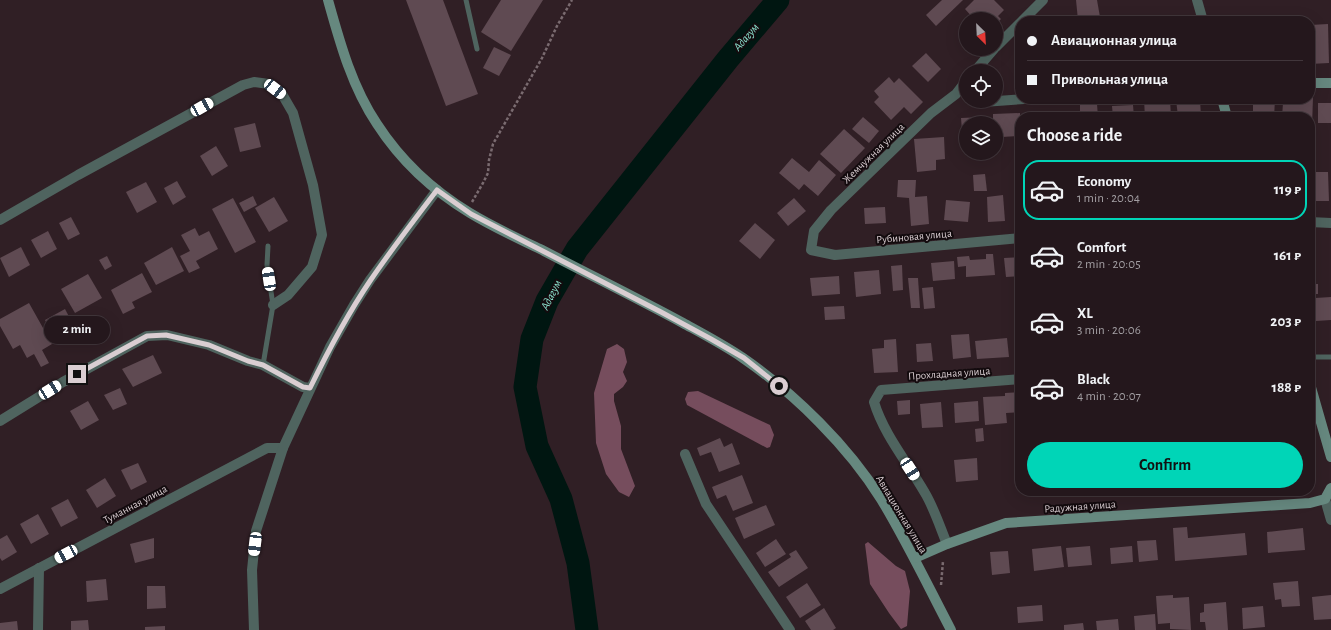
<!DOCTYPE html>
<meta charset="utf-8">
<style>
:root{--surface:#24171c;--page:#302429;--text:#f1f3f6;--muted:#a39fa3;--line:#41363b;--accent:#00d5b7}
body{margin:0;font-family:"Alegreya Sans",sans-serif;background:var(--page);color:var(--text);height:100vh;display:flex;flex-direction:column;font-size:15px;white-space:nowrap}
*{box-sizing:border-box;margin:0}
p{font-size:13px;color:var(--muted)}
.icon{flex:none;width:22px;height:22px;fill:none;stroke:currentColor;stroke-width:2;stroke-linecap:round;stroke-linejoin:round}
.map{position:relative;flex:1;overflow:hidden}
.drawer{position:absolute;left:1015px;top:112px;width:300px;height:384px;display:flex;flex-direction:column;background:var(--surface);border-radius:16px;box-shadow:0 4px 16px #0002,0 0 0 1px var(--line)}
.drawer>*{flex:none}
.hud{position:absolute;left:1015px;top:16px;width:300px;height:88px;border-radius:16px;box-shadow:0 4px 16px #0002,0 0 0 1px var(--line);display:grid;align-content:center;height:88px;padding:0 12px;background:var(--surface)}
.needle{width:26px;rotate:156deg}
.tools{position:absolute;left:959px;top:12px;display:grid;gap:8px}
.tools a{display:grid;place-items:center;width:44px;height:44px;border-radius:50%;background:var(--surface);box-shadow:0 4px 16px #0002,0 0 0 1px var(--line);font-size:20px}
.end{position:absolute;width:18px;height:18px;margin:-9px;border:5px solid #daced2;background:#111;box-shadow:0 0 0 2px #111}
.from{border-radius:50%}
.bubble{position:absolute;height:28px;border-radius:14px;background:var(--surface);box-shadow:0 4px 16px #0002,0 0 0 1px var(--line);font-size:13px;font-weight:600;line-height:28px;text-align:center}
.car{position:absolute;width:12px;height:24px;margin:-12px -6px;border-radius:5px;box-shadow:0 0 3px 1px #0007;background:linear-gradient(#fff 24%,#345 0 40%,#fff 0 76%,#345 0 86%,#fff 0)}
.hud b{display:flex;align-items:center;gap:14px;height:38px;font-size:15px}
.hud b+b{border-top:1px solid var(--line)}
.hud i{width:10px;height:10px;background:var(--text)}
ul{padding:0;list-style:none}
li{display:flex;align-items:center;gap:12px;height:60px;margin:0 8px 6px;padding:0 4px;border:2px solid transparent;border-radius:16px}
li div{flex:1}
li b{display:block;font-size:15px}
li em{font-style:normal;font-weight:600}
li.active{border-color:var(--accent)}
li>.icon{width:36px;height:36px;stroke-width:1.5}
h2{padding:0 12px;font-size:18px;line-height:48px}
.action{display:flex;gap:8px;margin-top:auto;padding:8px 12px}
.action a{flex:1;height:46px;border-radius:24px;background:var(--accent);color:#111;font-size:16px;font-weight:600;line-height:46px;text-align:center}
.map>svg:first-child{display:block}
.forest{fill:#764d5d}
.lines{fill:none;stroke-linecap:round;stroke-linejoin:round}
.river{stroke:#001611;stroke-width:23}
.building{fill:#5f4a52}
.path{stroke:#7a6b70;stroke-width:2.5;stroke-dasharray:3 2;stroke-linecap:butt}
.service{stroke:#4f645f;stroke-width:5}
.minor{stroke:#4f645f;stroke-width:10}
.secondary{stroke:#66887f;stroke-width:10}
.route{stroke:#daced2;stroke-width:5}
.labels{text-anchor:middle;stroke-width:4;stroke-linejoin:round;paint-order:stroke}
.street-label{font-size:11px;fill:#daced2;stroke:#130b0e}
.water-label{font-size:12px;font-style:italic;fill:#8ce3cf;stroke:#130b0e}
</style>
<div class="map">
<svg width="1331" height="630" viewBox="0 0 1331 630">
<rect width="100%" height="100%" fill="#301f25"/>
<g class="forest">
<polygon points="617,344 624,349 627,362 623,372 627,381 623,387 614,394 614,401 621,426 621,449 635,486 629,497 619,492 606,474 596,443 594,393 607,349"/>
<polygon points="698,391 770,425 774,435 770,447 767,448 687,405 685,399 688,392"/>
<polygon points="868,542 896,566 905,571 910,591 907,626 901,629 889,613 870,584 865,544"/>
</g>
<g class="lines">
<polyline class="river" points="587,630 578,563 561,499 537,446 525,387 532,339 547,301 577,249 728,59 778,0"/>
</g>
<g class="building">
<polygon points="406,0 443,0 478,94 446,106"/>
<polygon points="501,0 543,0 511,51 481,32"/>
<polygon points="942,0 963,0 936,26 926,15"/>
<polygon points="974,0 994,0 1004,10 998,16 1001,19 996,24 996,19 974,19 965,9"/>
<polygon points="1076,0 1097,0 1100,17 1078,20"/>
<polygon points="1328,24 1329,63 1310,64 1310,25"/>
<polygon points="494,47 511,55 499,76 483,68"/>
<polygon points="926,53 941,69 928,82 912,66"/>
<polygon points="889,77 894,83 899,78 923,102 911,114 904,107 891,120 874,102 879,97 874,91"/>
<polygon points="1310,97 1313,97 1312,127 1310,127 1310,117 1282,117 1283,103 1297,103 1297,99 1310,99"/>
<polygon points="1154,99 1170,99 1171,117 1145,117 1144,100"/>
<polygon points="1176,99 1200,99 1201,117 1178,117"/>
<polygon points="1275,100 1274,117 1253,117 1253,101"/>
<rect x="1318" y="103" width="13" height="20"/>
<polygon points="1097,104 1098,117 1074,117 1073,112 1080,111 1080,105"/>
<polygon points="1133,105 1134,117 1113,117 1112,106"/>
<polygon points="1060,111 1060,117 1025,117 1024,113"/>
<polygon points="1020,113 1020,136 1002,137 1002,140 996,141 996,123 993,123 993,114"/>
<polygon points="863,117 879,131 869,143 852,129"/>
<polygon points="984,117 985,123 966,123 966,143 963,143 961,118"/>
<polygon points="255,123 261,147 240,152 234,128"/>
<polygon points="844,129 865,148 841,173 820,154"/>
<polygon points="944,137 945,159 936,160 936,170 917,172 914,139"/>
<polygon points="216,146 228,166 212,176 200,156"/>
<polygon points="792,158 809,172 819,160 836,175 818,196 804,184 799,190 779,173"/>
<polygon points="1310,172 1328,172 1329,201 1310,201"/>
<polygon points="985,174 987,191 974,191 973,175"/>
<polygon points="898,180 916,180 915,197 927,196 929,224 911,226 909,198 897,197"/>
<polygon points="177,181 186,197 173,205 164,188"/>
<polygon points="146,182 157,202 137,213 126,192"/>
<polygon points="1003,195 1005,221 988,222 987,197"/>
<polygon points="253,196 257,205 244,212 239,203"/>
<polygon points="274,197 288,221 269,232 255,208"/>
<polygon points="233,198 256,242 235,253 212,209"/>
<polygon points="794,198 806,211 788,226 777,213"/>
<polygon points="946,200 970,202 968,222 944,220"/>
<polygon points="885,207 886,223 865,224 864,208"/>
<polygon points="71,217 80,234 68,240 59,223"/>
<polygon points="755,223 775,240 760,259 739,241"/>
<polygon points="195,228 199,236 209,231 218,249 196,261 200,268 189,273 180,256 190,251 181,235"/>
<polygon points="48,231 57,249 41,258 31,240"/>
<polygon points="21,247 30,265 9,277 0,258"/>
<polygon points="172,247 184,271 156,285 144,263"/>
<polygon points="986,254 993,254 995,275 966,277 966,266 958,267 957,257 969,256 970,260 986,259"/>
<polygon points="107,256 112,266 105,270 99,260"/>
<polygon points="1020,257 1020,276 1006,277 1004,258"/>
<polygon points="954,261 955,279 933,281 931,263"/>
<polygon points="902,265 903,290 893,291 891,266"/>
<polygon points="879,270 881,294 856,297 854,272"/>
<polygon points="142,273 152,292 132,302 135,308 123,314 111,290"/>
<polygon points="88,274 102,298 75,313 61,289"/>
<polygon points="839,276 840,294 812,296 810,278"/>
<polygon points="908,278 918,278 920,308 911,308"/>
<rect x="1310" y="284" width="8" height="10"/>
<polygon points="933,287 935,308 924,309 922,288"/>
<polygon points="1331,297 1331,320 1316,321 1315,298"/>
<polygon points="29,303 52,344 42,350 49,363 41,367 34,354 27,358 20,345 13,349 0,326 0,319"/>
<polygon points="844,306 845,319 825,320 824,307"/>
<polygon points="65,309 76,330 56,341 45,320"/>
<polygon points="969,334 971,357 953,359 951,335"/>
<polygon points="1007,338 1009,357 977,359 975,341"/>
<polygon points="896,339 898,372 874,373 872,349 884,348 884,340"/>
<polygon points="1017,341 1020,341 1020,360 1019,360"/>
<polygon points="931,343 933,361 917,362 916,344"/>
<polygon points="153,355 162,373 133,387 122,369"/>
<polygon points="120,388 127,404 113,410 104,395"/>
<polygon points="1020,392 1020,412 1006,413 1007,423 985,425 983,397 1005,396 1005,393"/>
<polygon points="910,400 910,414 898,415 897,401"/>
<polygon points="88,401 99,420 81,430 70,411"/>
<polygon points="978,401 979,421 955,423 954,403"/>
<polygon points="941,402 943,427 922,428 920,404"/>
<polygon points="983,428 984,441 976,442 975,429"/>
<polygon points="720,438 724,447 732,443 740,464 719,472 711,452 700,456 697,448"/>
<polygon points="977,458 978,480 956,482 954,460"/>
<polygon points="138,463 147,482 131,490 121,470"/>
<polygon points="742,475 753,503 733,511 726,495 717,499 712,487"/>
<polygon points="105,478 116,496 97,508 86,490"/>
<polygon points="68,499 78,518 61,527 51,508"/>
<polygon points="766,505 775,525 744,539 735,518"/>
<polygon points="38,514 49,534 31,544 20,524"/>
<polygon points="1187,527 1188,538 1245,533 1247,555 1175,561 1173,528"/>
<polygon points="1303,528 1305,550 1268,553 1267,532"/>
<polygon points="7,535 17,552 2,561 0,558 0,539"/>
<polygon points="154,538 154,558 135,563 130,544"/>
<polygon points="776,539 786,554 765,567 756,553"/>
<polygon points="1156,540 1158,560 1139,562 1137,541"/>
<polygon points="1061,546 1064,567 1034,571 1032,549"/>
<polygon points="1090,546 1092,565 1068,567 1066,548"/>
<polygon points="1132,546 1133,562 1111,564 1110,548"/>
<polygon points="796,550 808,568 779,587 768,572 791,557 789,554"/>
<polygon points="1008,551 1010,573 992,575 990,552"/>
<polygon points="106,579 108,600 87,602 86,581"/>
<polygon points="1298,581 1300,606 1282,607 1281,599 1275,600 1273,583"/>
<polygon points="807,583 821,605 800,618 786,597"/>
<polygon points="147,586 165,586 166,608 147,609"/>
<polygon points="1173,595 1173,598 1189,597 1191,630 1170,629 1170,623 1158,624 1156,596"/>
<polygon points="1331,595 1331,619 1314,620 1312,597"/>
<polygon points="1226,602 1228,630 1206,630 1205,622 1200,622 1200,613 1204,612 1204,604"/>
<polygon points="1042,605 1043,621 1018,623 1017,607"/>
<polygon points="1263,606 1265,627 1243,629 1242,608"/>
<polygon points="824,608 836,628 833,630 811,630 805,621"/>
<polygon points="1155,614 1156,630 1135,630 1134,616"/>
<polygon points="1118,619 1119,630 1097,630 1096,621"/>
<polygon points="88,620 89,630 71,630 71,621"/>
<polygon points="17,621 18,630 0,630 0,623"/>
<polygon points="1083,623 1084,630 1064,630 1064,625"/>
<polygon points="165,626 165,630 145,630 145,627"/>
</g>
<g class="lines">
<g class="path">
<polyline points="472,202 483,183 488,173 489,160 493,144 542,58 557,26 572,0"/>
<polyline points="941,585 943,561"/>
</g>
<g class="service">
<polyline points="466,0 477,49"/>
<polyline points="1310,357 1331,357"/>
<polyline points="263,365 273,305 267,265 268,246"/>
</g>
<g class="minor">
<polyline points="1197,0 1203,21"/>
<polyline points="1022,21 1043,0"/>
<polyline points="996,47 1020,23"/>
<polyline points="975,71 994,49"/>
<polyline points="966,81 956,94 931,113 831,210 814,231 811,250 835,255 1020,238"/>
<polyline points="978,101 983,102 1024,99"/>
<polyline points="0,220 78,175 243,85 254,82 269,84 282,94 293,113 313,185 322,235 312,267 288,295 273,305"/>
<polyline points="1310,222 1331,223"/>
<polyline points="0,421 63,382 147,336 167,335 209,345 248,361 263,365 303,387 310,388"/>
<polyline points="685,454 706,504 790,630"/>
<polyline points="1325,499 1331,520"/>
<path d="M947,544C940,527 934,508 925,493C908,463 884,435 874,402L881,390L1020,379"/>
<polyline points="0,589 267,448 283,448"/>
<polyline points="38,630 39,568"/>
<polyline points="254,630 252,570 256,531 283,448 330,347 354,305 370,280 437,190"/>
</g>
<g class="secondary">
<path d="M328,0C340,43 352,87 377,124C401,161 432,190 470,213C493,227 519,239 544,251C590,275 637,298 683,323C703,334 724,345 743,358C795,394 848,446 881,499C907,542 928,586 951,630"/>
<polyline points="1310,83 1331,83"/>
<polyline points="1222,99 1227,117"/>
<polyline points="1310,384 1331,457"/>
<polyline points="915,558 947,544 1006,523 1310,503 1325,499 1331,488"/>
</g>
</g>
<g class="lines">
<path class="route" d="M77,374L147,336L166,335L209,345L248,361L263,365L303,387L310,388C328,351 347,315 370,281C391,250 414,220 437,190L471,214L661,312L711,339L744,358L779,386"/>
</g>
<g class="labels">
<g class="street-label">
<text transform="translate(873 153) rotate(-44)" y="4">Жемчужная улица</text>
<text transform="translate(914 236) rotate(-5)" y="4">Рубиновая улица</text>
<text transform="translate(949 373) rotate(-4)" y="4">Прохладная улица</text>
<text transform="translate(135 504) rotate(-28)" y="4">Туманная улица</text>
<text transform="translate(1080 506) rotate(-4)" y="4">Радужная улица</text>
<text transform="translate(902 514) rotate(59)" y="4">Авиационная улица</text>
</g>
<g class="water-label">
<text transform="translate(746 37) rotate(-49)" y="4">Адагум</text>
<text transform="translate(551 295) rotate(-63)" y="4">Адагум</text>
</g>
</g>
</svg>
<div class="tools">
<a><svg class="needle" viewBox="-14 -14 28 28"><path d="M0-13l5 13h-10z" fill="#e53935"/><path d="M0 13l5-13h-10z" fill="#a39fa3"/></svg></a>
<a><svg class="icon" aria-label="locate" viewBox="0 0 24 24"><circle cx="12" cy="12" r="6"/><path d="M12 2v4M12 18v4M2 12h4M18 12h4"/></svg></a>
<a><svg class="icon" aria-label="layers" viewBox="0 0 24 24"><path d="M12 4l9 5-9 5-9-5zM3 14l9 5 9-5"/></svg></a>
</div>
<i class="end from" style="left:779px;top:386px"></i>
<i class="end" style="left:77px;top:374px"></i>
<div class="bubble" style="left:44px;top:316px;width:66px">2 min</div>
<i class="car" style="left:275px;top:89px;rotate:128deg"></i>
<i class="car" style="left:202px;top:107px;rotate:61deg"></i>
<i class="car" style="left:269px;top:279px;rotate:351deg"></i>
<i class="car" style="left:50px;top:390px;rotate:58deg"></i>
<i class="car" style="left:910px;top:469px;rotate:147deg"></i>
<i class="car" style="left:255px;top:544px;rotate:187deg"></i>
<i class="car" style="left:66px;top:554px;rotate:242deg"></i>
<div class="hud">
<b><i class="from"></i>Авиационная улица</b>
<b><i></i>Привольная улица</b>
</div>
<section class="drawer">
<h2>Choose a ride</h2>
<ul>
<li class="active"><svg class="icon" aria-label="car" viewBox="0 0 24 24"><path d="M5 17H2v-5l4-1 3-4h7l3 4 3 1v5h-3M9 17h6M6 11h13"/><circle cx="7" cy="17" r="2"/><circle cx="17" cy="17" r="2"/></svg><div><b>Economy</b><p>1 min · 20:04</p></div><em>119 ₽</em></li>
<li><svg class="icon" aria-label="car" viewBox="0 0 24 24"><path d="M5 17H2v-5l4-1 3-4h7l3 4 3 1v5h-3M9 17h6M6 11h13"/><circle cx="7" cy="17" r="2"/><circle cx="17" cy="17" r="2"/></svg><div><b>Comfort</b><p>2 min · 20:05</p></div><em>161 ₽</em></li>
<li><svg class="icon" aria-label="car" viewBox="0 0 24 24"><path d="M5 17H2v-5l4-1 3-4h7l3 4 3 1v5h-3M9 17h6M6 11h13"/><circle cx="7" cy="17" r="2"/><circle cx="17" cy="17" r="2"/></svg><div><b>XL</b><p>3 min · 20:06</p></div><em>203 ₽</em></li>
<li><svg class="icon" aria-label="car" viewBox="0 0 24 24"><path d="M5 17H2v-5l4-1 3-4h7l3 4 3 1v5h-3M9 17h6M6 11h13"/><circle cx="7" cy="17" r="2"/><circle cx="17" cy="17" r="2"/></svg><div><b>Black</b><p>4 min · 20:07</p></div><em>188 ₽</em></li>
</ul>
<div class="action"><a>Confirm</a></div>
</section>
</div>
